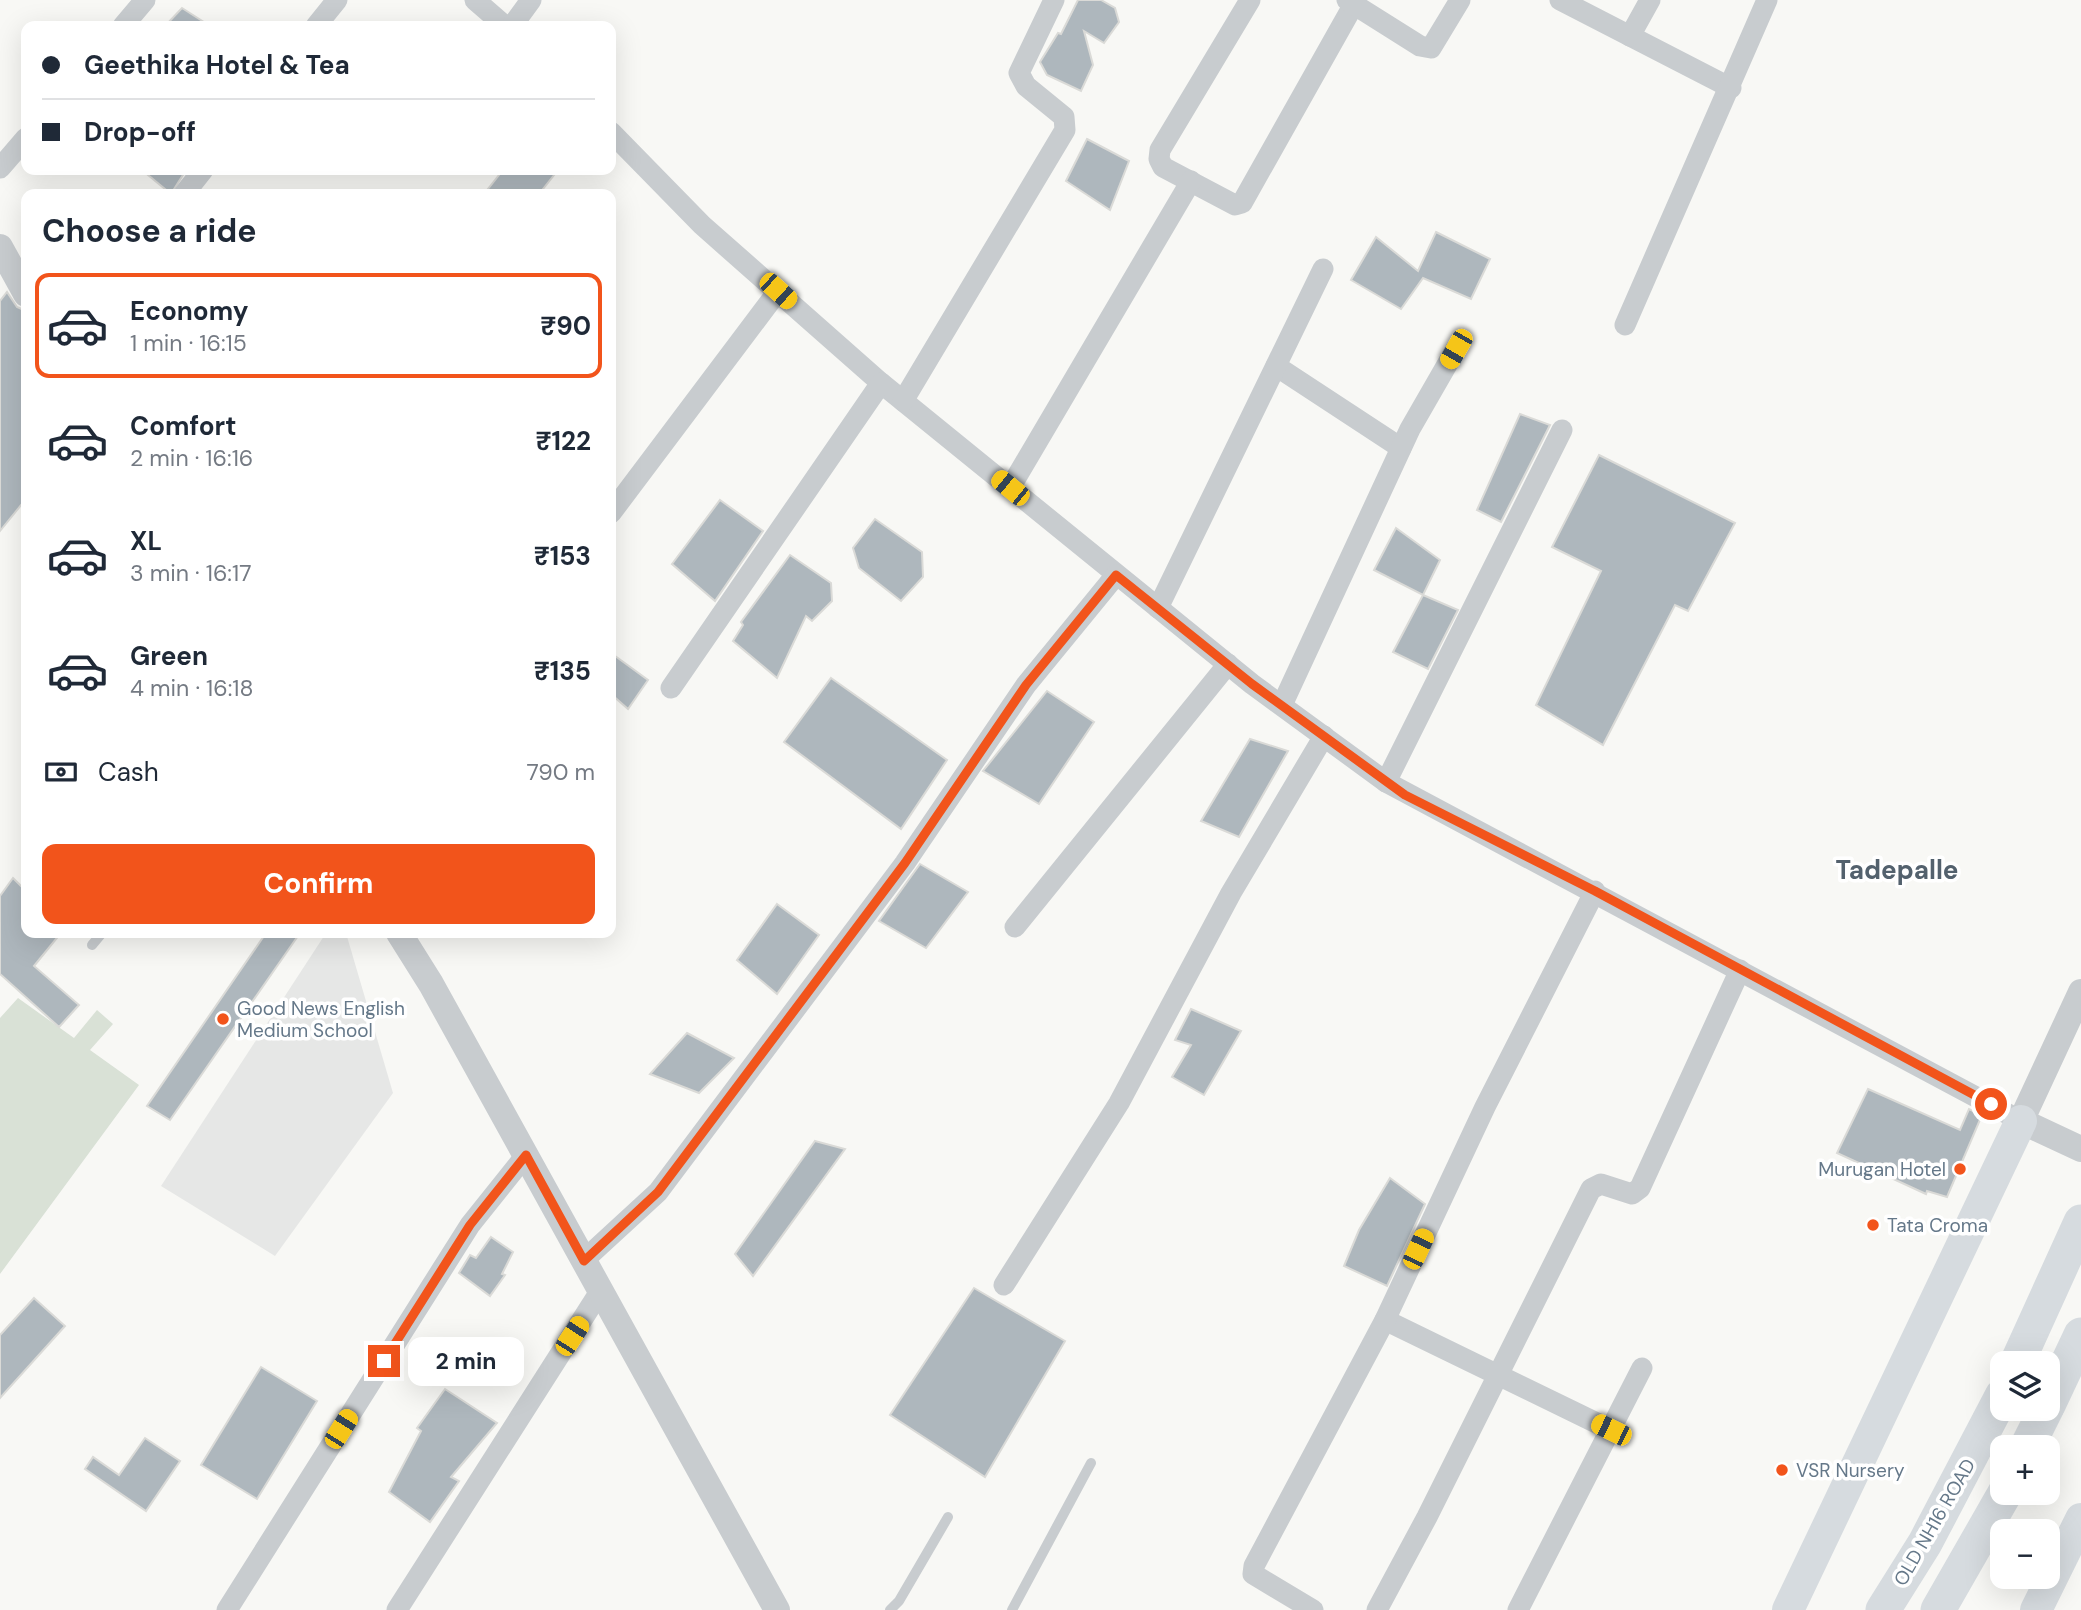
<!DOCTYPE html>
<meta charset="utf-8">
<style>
:root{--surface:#fff;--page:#f6f6f7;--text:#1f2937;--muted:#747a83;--line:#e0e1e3;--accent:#f2541b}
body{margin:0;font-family:"DM Sans",sans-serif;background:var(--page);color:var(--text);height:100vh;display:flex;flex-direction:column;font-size:26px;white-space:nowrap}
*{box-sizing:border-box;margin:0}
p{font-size:23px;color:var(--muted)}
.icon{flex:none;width:38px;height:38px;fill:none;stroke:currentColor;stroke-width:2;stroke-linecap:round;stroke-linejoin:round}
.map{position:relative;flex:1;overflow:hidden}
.side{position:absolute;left:21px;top:189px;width:595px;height:749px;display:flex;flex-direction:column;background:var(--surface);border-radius:14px;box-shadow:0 7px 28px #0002}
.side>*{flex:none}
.hud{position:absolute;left:21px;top:21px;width:595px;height:154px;border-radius:14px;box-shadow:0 7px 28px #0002;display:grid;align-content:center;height:154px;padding:0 21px;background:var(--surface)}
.tools{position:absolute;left:1990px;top:1351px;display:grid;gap:14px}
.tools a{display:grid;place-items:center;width:70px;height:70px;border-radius:14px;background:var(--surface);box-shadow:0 7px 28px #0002;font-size:35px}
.end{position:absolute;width:32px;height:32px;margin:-16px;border:9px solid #f2541b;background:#fff;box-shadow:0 0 0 4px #fff}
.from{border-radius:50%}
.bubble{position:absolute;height:49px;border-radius:14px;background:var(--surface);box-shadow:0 7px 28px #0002;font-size:23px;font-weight:700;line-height:49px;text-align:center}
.car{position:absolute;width:21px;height:42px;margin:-21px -10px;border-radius:9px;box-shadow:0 0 5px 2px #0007;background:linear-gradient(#f5c518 24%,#345 0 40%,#f5c518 0 76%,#345 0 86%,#f5c518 0)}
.hud b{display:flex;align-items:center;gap:24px;height:66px;font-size:26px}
.hud b+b{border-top:2px solid var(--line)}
.hud i{width:18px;height:18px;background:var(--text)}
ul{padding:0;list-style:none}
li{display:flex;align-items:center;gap:21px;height:105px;margin:0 14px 10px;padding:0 7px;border:4px solid transparent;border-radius:14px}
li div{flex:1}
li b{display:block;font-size:26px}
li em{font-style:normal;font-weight:700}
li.current{border-color:var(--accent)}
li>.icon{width:63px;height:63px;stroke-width:1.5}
h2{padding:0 21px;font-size:32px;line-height:84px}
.pay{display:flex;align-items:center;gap:18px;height:77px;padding:0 21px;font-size:26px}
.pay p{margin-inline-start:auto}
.primary-button{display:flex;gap:14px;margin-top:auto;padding:14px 21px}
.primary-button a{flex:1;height:80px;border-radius:14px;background:var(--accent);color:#fff;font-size:28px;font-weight:700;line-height:80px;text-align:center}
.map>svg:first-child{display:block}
.built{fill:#e6e7e6}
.green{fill:#d9e1d6}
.building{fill:#aeb7bd;stroke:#dadad7;stroke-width:2}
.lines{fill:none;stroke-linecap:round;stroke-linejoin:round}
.service{stroke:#c8cccf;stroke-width:10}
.minor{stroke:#c8cccf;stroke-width:21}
.tertiary{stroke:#c8cccf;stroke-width:26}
.secondary{stroke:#d6dbdf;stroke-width:32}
.primary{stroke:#d6dbdf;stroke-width:35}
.route{stroke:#f2541b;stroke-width:9}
.poi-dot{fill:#f2541b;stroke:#fff;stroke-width:2.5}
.labels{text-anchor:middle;stroke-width:7;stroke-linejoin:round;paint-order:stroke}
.poi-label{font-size:19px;fill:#657889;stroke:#fff;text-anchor:start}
.street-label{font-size:19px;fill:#657889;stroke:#fff}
.district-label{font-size:26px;font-weight:bold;fill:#53616d;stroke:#fff}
</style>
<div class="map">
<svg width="2081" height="1610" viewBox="0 0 2081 1610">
<rect width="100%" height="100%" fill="#f8f8f5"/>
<polygon class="built" points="326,933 346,933 393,1093 275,1256 161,1186"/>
<polygon class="green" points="18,998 74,1038 97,1010 113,1024 90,1050 139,1085 0,1274 0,1018"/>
<g class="building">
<polygon points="1078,0 1101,0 1115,8 1119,22 1104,43 1084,31 1093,65 1081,91 1047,75 1040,62 1058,33 1061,34"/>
<polygon points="182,8 210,26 165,26"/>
<polygon points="1087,139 1129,161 1110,210 1066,181"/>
<polygon points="142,170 186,170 171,194"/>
<polygon points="503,170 558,170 539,194 484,194"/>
<polygon points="1436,232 1490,259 1471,299 1423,278 1401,309 1351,280 1376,237 1418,271"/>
<polygon points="7,292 17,307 26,311 26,499 0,531 0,301"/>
<polygon points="1520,414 1550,425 1501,522 1477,510"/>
<polygon points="1599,455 1735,523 1688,611 1675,605 1603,745 1536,705 1601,571 1552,547"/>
<polygon points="720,500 763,531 715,601 672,564"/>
<polygon points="875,519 922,552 923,577 901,601 859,568 853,548"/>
<polygon points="1396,528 1440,560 1423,595 1374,570"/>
<polygon points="790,555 831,583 832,601 812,621 806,616 777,678 733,641 743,625 741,622"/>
<polygon points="1423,595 1458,610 1428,669 1393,652"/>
<polygon points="611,653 648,680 628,709 611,694"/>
<polygon points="831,678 947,760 901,829 784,742"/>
<polygon points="1047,691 1094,722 1039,804 983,771"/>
<polygon points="1250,739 1288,751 1239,837 1201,821"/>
<polygon points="920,864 968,892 926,948 879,921"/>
<polygon points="13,878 26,891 26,933 61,933 34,966 79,1005 59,1027 0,974 0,896"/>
<polygon points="777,904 819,935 777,994 737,960"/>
<polygon points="266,933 300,933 170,1120 147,1106"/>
<polygon points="1191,1009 1241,1031 1204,1095 1172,1077 1191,1045 1175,1040"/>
<polygon points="687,1033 734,1058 699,1093 650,1074"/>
<polygon points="1868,1089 1960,1130 1969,1109 1982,1115 1947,1197 1927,1191 1926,1194 1837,1153"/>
<polygon points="815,1141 845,1149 753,1276 735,1254"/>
<polygon points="1390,1178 1425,1204 1387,1286 1344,1266 1359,1230"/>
<polygon points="491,1237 513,1252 502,1274 505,1275 490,1296 459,1273 470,1255 476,1258"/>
<polygon points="974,1288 1065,1341 985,1477 890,1415"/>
<polygon points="34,1298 65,1326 0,1398 0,1335"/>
<polygon points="261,1367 317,1401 257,1499 201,1465"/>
<polygon points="445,1389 497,1423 451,1477 459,1481 430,1522 389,1492 421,1431 417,1428"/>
<polygon points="145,1438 180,1461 146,1511 85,1469 93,1457 119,1475"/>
</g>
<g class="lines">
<g class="service">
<polyline points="92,945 102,933"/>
<polyline points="890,1610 899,1601 948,1517"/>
<polyline points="1012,1610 1091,1463"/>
</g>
<g class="minor">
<polyline points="475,0 505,26"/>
<polyline points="1250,0 1160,150 1159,159 1163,167 1235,205 1242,203 1354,4"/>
<polyline points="1347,0 1420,46 1431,48 1460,0"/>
<polyline points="1560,0 1731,88"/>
<polyline points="123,26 145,0"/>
<polyline points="316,26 337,0"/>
<polyline points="512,26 531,0"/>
<polyline points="1630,36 1650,0"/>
<polyline points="611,132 702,225 881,383 1252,684 1386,782 2021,1121"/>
<polyline points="0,168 26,138"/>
<polyline points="184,194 203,170"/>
<polyline points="1625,325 1767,0"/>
<polyline points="1276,366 1401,448"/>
<polyline points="903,401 1065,130 1064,117 1026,86 1019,73 1054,0"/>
<polyline points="1010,488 1191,181"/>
<polyline points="611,513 778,291"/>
<polyline points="1158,608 1323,269"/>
<polyline points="671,688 881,383"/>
<polyline points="1282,705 1410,429 1456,349"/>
<polyline points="1386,782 1562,430"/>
<polyline points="1015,927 1228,664"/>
<polyline points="584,1260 658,1192 905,863 1026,685 1116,575"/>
<polyline points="1004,1285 1119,1103 1231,893 1324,736"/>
<polyline points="1385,1320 1611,1430"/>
<polyline points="227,1610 470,1225 526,1155"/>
<polyline points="397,1610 601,1290"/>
<polyline points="1313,1610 1253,1574 1254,1566 1385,1320 1485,1107 1595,891"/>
<polyline points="1377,1610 1427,1517 1591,1189 1601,1184 1632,1194 1640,1188 1740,970"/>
<polyline points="1518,1610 1642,1368"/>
</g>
<g class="tertiary">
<polyline points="0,247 26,294"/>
<polyline points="399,933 431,984 777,1610"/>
<polyline points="2081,992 2021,1121 2081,1149"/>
</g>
<g class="secondary">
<polyline points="1788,1610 2021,1121"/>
<polyline points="2036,1610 2081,1519"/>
</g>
<g class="primary">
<polyline points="2017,1363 2081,1222"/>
<polyline points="2048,1405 2081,1335"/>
<polyline points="2027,1447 2046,1409"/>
<polyline points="1883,1610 1925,1543 2002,1396"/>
<polyline points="1938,1610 2005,1493"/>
</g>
</g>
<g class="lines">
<polyline class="route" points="384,1361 470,1225 526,1155 584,1261 658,1192 905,863 1026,685 1116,575 1252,684 1405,795 1595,891 1991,1104"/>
</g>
<g class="poi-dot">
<circle cx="223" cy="1019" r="7"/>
<circle cx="1960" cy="1169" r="7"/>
<circle cx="1873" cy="1225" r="7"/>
<circle cx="1782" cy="1470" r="7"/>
</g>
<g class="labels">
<g class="poi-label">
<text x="237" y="1015">Good News English<tspan x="237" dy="22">Medium School</tspan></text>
<text x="1946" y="1176" text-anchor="end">Murugan Hotel</text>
<text x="1887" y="1232">Tata Croma</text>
<text x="1796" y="1477">VSR Nursery</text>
</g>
<g class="street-label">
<text transform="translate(1934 1522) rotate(-60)" y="7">OLD NH16 ROAD</text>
</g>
<g class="district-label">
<text x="1897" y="879">Tadepalle</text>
</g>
</g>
</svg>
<div class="tools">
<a><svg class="icon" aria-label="layers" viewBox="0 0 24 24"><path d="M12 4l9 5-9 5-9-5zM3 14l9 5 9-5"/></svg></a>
<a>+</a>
<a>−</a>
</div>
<i class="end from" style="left:1991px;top:1104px"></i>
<i class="end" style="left:384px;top:1361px"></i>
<div class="bubble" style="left:408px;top:1337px;width:116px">2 min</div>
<i class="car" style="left:778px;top:291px;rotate:132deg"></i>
<i class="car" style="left:1456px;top:349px;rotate:210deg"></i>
<i class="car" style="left:1010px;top:488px;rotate:309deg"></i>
<i class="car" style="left:1418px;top:1249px;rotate:25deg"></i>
<i class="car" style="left:572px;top:1336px;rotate:33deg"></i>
<i class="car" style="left:341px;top:1429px;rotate:32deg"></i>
<i class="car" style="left:1611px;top:1430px;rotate:296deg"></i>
<div class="hud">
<b><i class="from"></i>Geethika Hotel &amp; Tea</b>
<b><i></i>Drop-off</b>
</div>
<section class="side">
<h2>Choose a ride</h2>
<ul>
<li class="current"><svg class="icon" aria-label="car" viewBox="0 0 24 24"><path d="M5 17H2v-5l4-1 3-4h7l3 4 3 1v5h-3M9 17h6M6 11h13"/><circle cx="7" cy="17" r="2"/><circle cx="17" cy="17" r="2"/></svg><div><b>Economy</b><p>1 min · 16:15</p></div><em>₹90</em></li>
<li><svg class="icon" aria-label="car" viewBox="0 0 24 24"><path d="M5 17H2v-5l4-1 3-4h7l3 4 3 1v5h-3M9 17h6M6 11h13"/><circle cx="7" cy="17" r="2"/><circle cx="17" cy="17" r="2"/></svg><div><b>Comfort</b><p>2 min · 16:16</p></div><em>₹122</em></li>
<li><svg class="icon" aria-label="car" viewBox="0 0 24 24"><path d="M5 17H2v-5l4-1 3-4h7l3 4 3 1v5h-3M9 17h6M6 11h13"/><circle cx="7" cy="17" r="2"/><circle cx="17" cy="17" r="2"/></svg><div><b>XL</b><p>3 min · 16:17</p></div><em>₹153</em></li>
<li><svg class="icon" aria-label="car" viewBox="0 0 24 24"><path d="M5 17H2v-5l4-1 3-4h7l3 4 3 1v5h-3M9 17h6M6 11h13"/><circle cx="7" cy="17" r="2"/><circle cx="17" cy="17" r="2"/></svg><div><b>Green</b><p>4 min · 16:18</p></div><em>₹135</em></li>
</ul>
<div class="pay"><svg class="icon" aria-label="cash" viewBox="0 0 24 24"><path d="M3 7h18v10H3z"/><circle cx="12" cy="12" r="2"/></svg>Cash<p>790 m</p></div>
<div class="primary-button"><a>Confirm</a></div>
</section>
</div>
